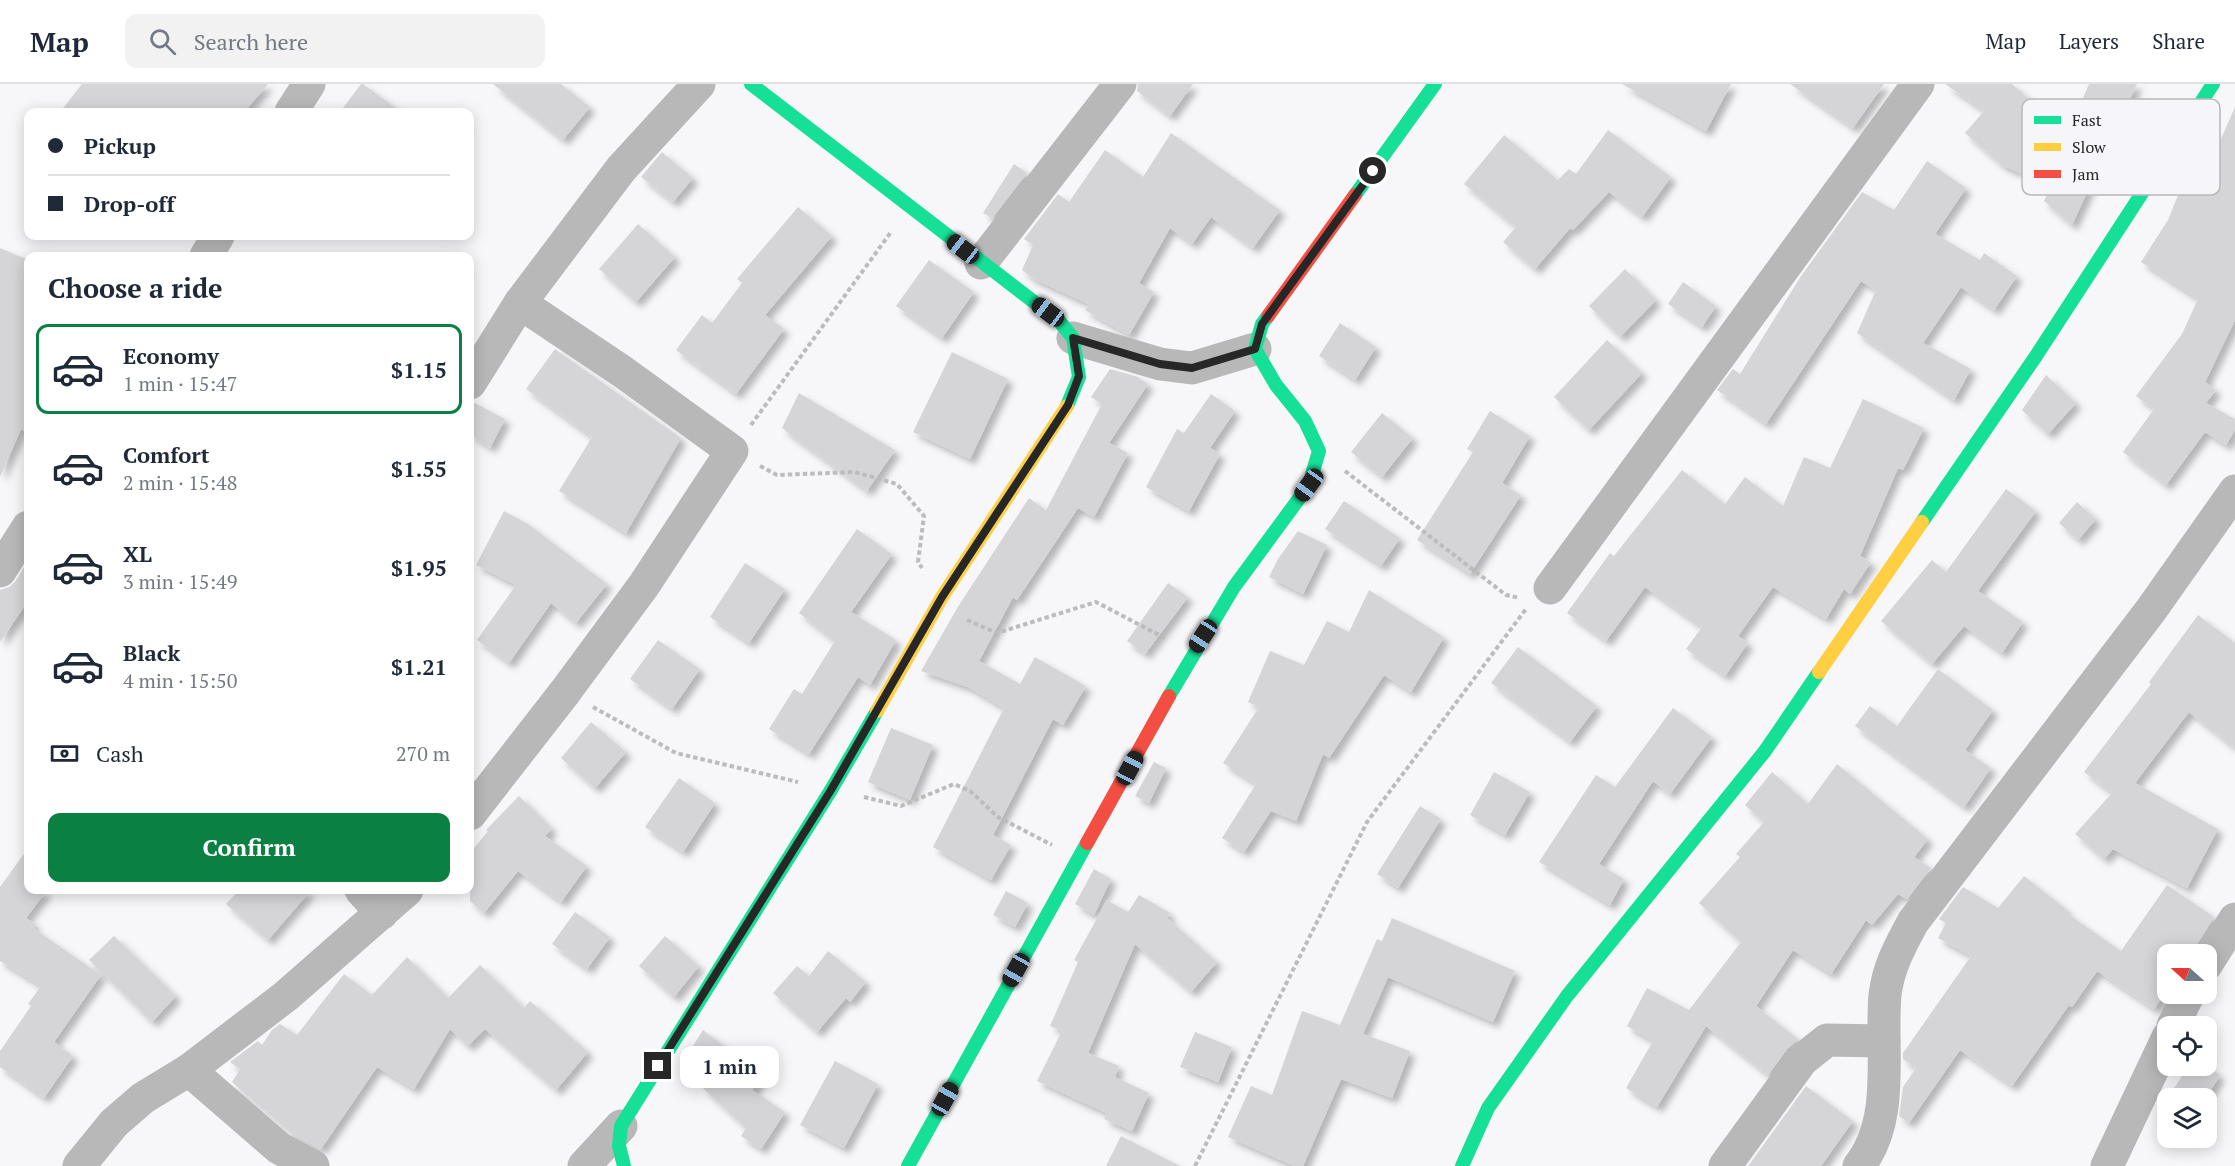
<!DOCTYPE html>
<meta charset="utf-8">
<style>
:root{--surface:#fff;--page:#f2f2f3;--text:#1f2937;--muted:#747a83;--line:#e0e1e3;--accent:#0b8043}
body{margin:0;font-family:"PT Serif",serif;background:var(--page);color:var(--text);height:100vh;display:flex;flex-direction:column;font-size:22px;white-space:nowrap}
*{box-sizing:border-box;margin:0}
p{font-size:20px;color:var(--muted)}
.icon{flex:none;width:33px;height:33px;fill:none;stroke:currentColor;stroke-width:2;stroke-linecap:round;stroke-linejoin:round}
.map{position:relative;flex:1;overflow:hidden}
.sheet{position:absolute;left:24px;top:168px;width:450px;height:642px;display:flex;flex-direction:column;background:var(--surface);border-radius:12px;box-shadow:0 3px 15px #0003}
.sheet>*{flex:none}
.guide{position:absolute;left:24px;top:24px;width:450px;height:132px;border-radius:12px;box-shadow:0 3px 15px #0003;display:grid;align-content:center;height:132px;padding:0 24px;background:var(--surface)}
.needle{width:39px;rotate:291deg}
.tools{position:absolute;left:2157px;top:860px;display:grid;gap:12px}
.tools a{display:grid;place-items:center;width:60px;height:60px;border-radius:12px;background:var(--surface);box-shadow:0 3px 15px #0003;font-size:30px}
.end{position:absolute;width:27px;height:27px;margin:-14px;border:8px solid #272728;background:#fff;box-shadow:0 0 0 3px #fff}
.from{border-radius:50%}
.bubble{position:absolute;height:42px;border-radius:12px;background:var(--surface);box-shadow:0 3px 15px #0003;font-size:20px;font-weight:700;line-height:42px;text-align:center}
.car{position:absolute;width:18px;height:36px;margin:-18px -9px;border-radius:8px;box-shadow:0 0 4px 2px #0007;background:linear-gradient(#222 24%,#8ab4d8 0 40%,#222 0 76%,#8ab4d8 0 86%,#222 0)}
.guide b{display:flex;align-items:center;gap:21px;height:57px;font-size:22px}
.guide b+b{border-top:2px solid var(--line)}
.guide i{width:15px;height:15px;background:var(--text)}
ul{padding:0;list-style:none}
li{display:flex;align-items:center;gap:18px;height:90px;margin:0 12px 9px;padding:0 12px;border:3px solid transparent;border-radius:12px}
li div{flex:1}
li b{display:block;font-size:22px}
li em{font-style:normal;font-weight:700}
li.selected{border-color:var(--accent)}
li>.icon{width:54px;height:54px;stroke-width:1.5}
h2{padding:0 24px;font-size:27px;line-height:72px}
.pay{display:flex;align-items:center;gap:15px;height:66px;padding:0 24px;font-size:22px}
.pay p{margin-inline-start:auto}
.cta{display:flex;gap:12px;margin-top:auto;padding:12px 24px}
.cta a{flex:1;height:69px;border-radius:12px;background:var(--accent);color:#fff;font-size:24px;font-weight:700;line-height:69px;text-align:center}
header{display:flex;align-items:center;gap:36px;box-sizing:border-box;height:84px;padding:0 30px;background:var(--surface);border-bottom:2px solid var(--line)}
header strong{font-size:28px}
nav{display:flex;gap:33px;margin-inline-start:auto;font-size:21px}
.search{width:420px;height:54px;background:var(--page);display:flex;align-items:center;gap:15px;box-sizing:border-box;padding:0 21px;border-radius:12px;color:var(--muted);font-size:22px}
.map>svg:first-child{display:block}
.building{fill:#d5d5d7;filter:url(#shadow)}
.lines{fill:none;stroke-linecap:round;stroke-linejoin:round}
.path{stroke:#bcbcbc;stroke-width:4;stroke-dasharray:4.5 3;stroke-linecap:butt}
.street{stroke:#b8b8b8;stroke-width:33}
.fast{stroke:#16e098;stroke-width:14}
.slow{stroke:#ffcf43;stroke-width:14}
.jam{stroke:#f24e42;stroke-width:14}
.route{stroke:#272728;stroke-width:8}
.key{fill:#f6f6fa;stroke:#b8b8bb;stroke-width:1.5}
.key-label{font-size:16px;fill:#272728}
</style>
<header>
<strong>Map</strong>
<div class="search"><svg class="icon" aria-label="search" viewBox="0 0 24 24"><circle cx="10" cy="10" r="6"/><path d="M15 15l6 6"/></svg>Search here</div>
<nav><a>Map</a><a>Layers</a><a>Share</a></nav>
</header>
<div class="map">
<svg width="2235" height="1082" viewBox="0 0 2235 1082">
<defs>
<filter id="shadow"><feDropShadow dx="5.5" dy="5.5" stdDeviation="3" flood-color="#0004"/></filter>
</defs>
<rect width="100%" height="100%" fill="#f7f7f9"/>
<g class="building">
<polygon points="82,0 268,0 244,28 60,28"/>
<polygon points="361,0 363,0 401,28 340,28"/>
<polygon points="493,0 561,0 590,23 563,56"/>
<polygon points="1138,0 1193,0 1170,32 1137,7"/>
<polygon points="1622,0 1731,0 1706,47"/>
<polygon points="1790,0 1884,0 1853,44"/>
<polygon points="1945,0 2012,0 2068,49 2089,0 2137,0 2072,141 2044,117 2051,102 2002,81 1965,49 1984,27"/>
<polygon points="2235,23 2235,236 2205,298 2216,306 2206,319 2235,335 2235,346 2226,361 2205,348 2166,401 2123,368 2154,325 2136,312 2182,250 2198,215 2141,178 2168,136 2193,74 2210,80"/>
<polygon points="1608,46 1671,93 1642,133 1609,108 1573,146 1570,144 1535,185 1503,158 1516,143 1464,100 1504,51 1558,96 1569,85 1576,90"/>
<polygon points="1171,49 1280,126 1253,164 1211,133 1192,160 1170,144 1139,199 1154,208 1129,251 1085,226 1089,220 1034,195 1022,186 1033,161 1024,155 1058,110 1069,118 1105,66 1143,93"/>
<polygon points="662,68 693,94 673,118 641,93"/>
<polygon points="1927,77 1966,104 1935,150 1980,176 1984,169 2017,192 1994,226 1961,203 1923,259 1971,285 1954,316 1857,249 1876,206 1861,197 1766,340 1717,306 1733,285 1740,290 1801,192 1862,108 1894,126"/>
<polygon points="1014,80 1027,89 992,134 983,129"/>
<polygon points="798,123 832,152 765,231 784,245 736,310 676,266 702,231 712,239 742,199 737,195"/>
<polygon points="638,140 675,173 636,218 599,185"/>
<polygon points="0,164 28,176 28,349 21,345 0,393"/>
<polygon points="929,176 974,208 942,254 896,222"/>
<polygon points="1625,185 1656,216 1620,253 1589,222"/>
<polygon points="1683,198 1716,222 1702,243 1668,220"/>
<polygon points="1340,239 1376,263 1355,296 1319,272"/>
<polygon points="1607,256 1642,289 1589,346 1554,313"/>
<polygon points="555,265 681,354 626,449 559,407 592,353 526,305"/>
<polygon points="952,268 1008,295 970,375 913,348"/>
<polygon points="1110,285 1138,293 1148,300 1109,359 1128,369 1094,433 1078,424 1017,516 1013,513 979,577 1020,600 1035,573 1086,602 1063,641 1053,635 993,751 1011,761 991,796 933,763 1004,624 968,603 921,587 959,521 1029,414 1046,426 1102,320 1091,313"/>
<polygon points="2046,291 2076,319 2048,350 2022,326"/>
<polygon points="799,309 895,366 867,407 782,344"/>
<polygon points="1211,310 1235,327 1210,364 1220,370 1189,427 1146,403 1177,345 1184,349"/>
<polygon points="1863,315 1924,344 1903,386 1898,384 1860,472 1871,478 1850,510 1844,505 1826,535 1773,503 1738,552 1748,559 1725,592 1686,565 1702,543 1645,503 1606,557 1567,529 1610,469 1614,472 1682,386 1725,420 1745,393 1783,422 1804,373 1830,384"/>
<polygon points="471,317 505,335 490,364 470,350 470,318"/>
<polygon points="1490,327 1530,352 1502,399 1521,411 1470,490 1417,456 1473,368 1467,365"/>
<polygon points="1382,329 1413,354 1382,393 1351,368"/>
<polygon points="2006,405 2036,427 1978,507 2023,538 2002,569 1964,542 1932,580 1881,537 1932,476 1946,488"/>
<polygon points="1344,417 1400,454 1381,482 1325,445"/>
<polygon points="2077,418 2096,435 2078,456 2059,439"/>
<polygon points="504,427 528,440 607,500 576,539 551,519 509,579 477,556 516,501 476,481"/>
<polygon points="857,445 892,470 851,528 896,556 870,601 858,593 809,670 769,645 794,605 802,610 835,557 799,529"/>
<polygon points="1298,447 1327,461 1303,510 1269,493 1278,475"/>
<polygon points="28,477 28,517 0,558 0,506 9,503 15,498"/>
<polygon points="745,479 785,505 749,559 710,533"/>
<polygon points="1168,499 1188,513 1145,570 1127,557"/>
<polygon points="1369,506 1444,553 1411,608 1384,591 1329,674 1323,670 1296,737 1271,727 1244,768 1222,754 1256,700 1223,679 1259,623 1248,618 1270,567 1304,581 1327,537 1349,548"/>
<polygon points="2198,531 2235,559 2235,664 2189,628 2135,699 2218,745 2187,804 2113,765 2104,775 2075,750 2112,709 2084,688 2151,600 2149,598"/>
<polygon points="658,556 700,585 672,625 630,595"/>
<polygon points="1518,563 1597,622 1570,658 1491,599"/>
<polygon points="1938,585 1993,626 1965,666 1991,684 1964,723 1855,642 1870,622 1897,642"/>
<polygon points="1673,624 1712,653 1670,710 1653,697 1599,780 1624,795 1610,821 1539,778 1596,691 1615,703"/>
<polygon points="591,638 626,668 595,704 561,674"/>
<polygon points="891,644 933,661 910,716 868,698"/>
<polygon points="1154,678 1166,684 1149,719 1135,712"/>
<polygon points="1837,680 1928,755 1914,773 1931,784 1907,815 1898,810 1872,841 1866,836 1831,890 1793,866 1756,922 1798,955 1787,965 1768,991 1706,942 1657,1023 1626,1004 1653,957 1627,942 1647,904 1689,926 1741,858 1699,819 1740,773 1736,770 1764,738 1745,721 1772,688 1808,720"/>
<polygon points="1494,688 1530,708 1505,751 1470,731"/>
<polygon points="679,694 715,719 683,768 645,743"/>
<polygon points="519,712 552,745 545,752 587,782 561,818 518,787 484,829 470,817 470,769 488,747 486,746"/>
<polygon points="1420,722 1441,735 1398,804 1377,790"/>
<polygon points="28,764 28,806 47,806 26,834 35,840 33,844 101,891 54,958 73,972 44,1014 0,983 0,967 31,922 28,920 41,902 0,877 0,803"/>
<polygon points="1094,785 1111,795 1094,831 1075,820"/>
<polygon points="2024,792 2067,826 2065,828 2121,867 2167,801 2214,833 2191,870 2168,870 2168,905 2154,925 2097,887 2072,923 2069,921 2012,1002 1960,966 1909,1039 1899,1032 1903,1003 1916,984 1903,975 1903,969 1971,872 1938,854 1946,839 1939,835 1963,803 1998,824"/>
<polygon points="239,806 311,806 268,856 226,820"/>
<polygon points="1006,807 1028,819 1015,843 993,831"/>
<polygon points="1139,811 1170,829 1167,834 1217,878 1191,908 1135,860 1088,969 1119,982 1115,993 1149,1009 1132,1047 1104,1035 1107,1029 1037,997 1062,947 1050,942 1078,878 1074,876 1107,816 1128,828"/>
<polygon points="575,828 610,853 587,885 552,860"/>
<polygon points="1392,834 1515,887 1493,938 1388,893 1363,950 1410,967 1392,1014 1341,995 1303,1082 1295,1082 1228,1053 1251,1002 1272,1011 1302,927 1340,941 1377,855 1382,857"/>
<polygon points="114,852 176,912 152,938 89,876"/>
<polygon points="665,852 699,882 674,913 639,882"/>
<polygon points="828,867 866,898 850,918 846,914 817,948 773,909 797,882 809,892"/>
<polygon points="407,873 448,914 480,881 524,924 530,917 588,968 556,1006 485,945 468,962 450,945 414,1005 377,983 321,1065 290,1048 232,998 240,985 230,978 258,957 262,961 272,946 280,940 297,951 344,890 372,911"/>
<polygon points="703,946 729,966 761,996 752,1006 785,1028 761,1065 741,1052 746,1044 703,1004 707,1000 681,981"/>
<polygon points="1195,948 1232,963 1218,998 1180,983"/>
<polygon points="835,977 878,1000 844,1064 800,1041"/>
<polygon points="2189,981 2204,981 2220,991 2206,1014 2179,1014 2171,1009"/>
<polygon points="1806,1002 1853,1037 1821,1082 1748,1082"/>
<polygon points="1121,1052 1180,1082 1106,1082"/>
</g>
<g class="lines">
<g class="path">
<polyline points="751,341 891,148"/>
<polyline points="760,382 777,391 855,388 897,400 924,432 918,478 922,484"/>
<polyline points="1345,387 1506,511 1520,514"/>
<polyline points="967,536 997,549 1096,518 1165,554"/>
<polyline points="593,623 676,669 798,698"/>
<polyline points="864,713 901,722 954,700 970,707 998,733 1052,761"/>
<polyline points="1195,1082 1367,738 1526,525"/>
</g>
<g class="street">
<polyline points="291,28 309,0"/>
<polyline points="206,172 218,152"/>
<polyline points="981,179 1120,0"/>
<polyline points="1073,254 1160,280 1192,284 1255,265"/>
<polyline points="470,299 520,219 621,85 699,0"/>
<polyline points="0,487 28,443"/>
<polyline points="1550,504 1918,0"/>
<polyline points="470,730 565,608 644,501 732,367 623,288 520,219"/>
<polyline points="361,806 382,829"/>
<polyline points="2206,881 2235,835"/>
<polyline points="2173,942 2189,909"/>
<polyline points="189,986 279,1064 313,1082"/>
<polyline points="79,1082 114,1039 143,1014 189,986 286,912 407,806"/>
<polyline points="584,1082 621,1042"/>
<polyline points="1725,1082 1802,976 1827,956 1884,957"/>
<path d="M1859,1082C1896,1035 1880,967 1885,911C1888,884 1900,862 1913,838L2151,526L2235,407"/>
<polyline points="2107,1082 2168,953"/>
</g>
<g class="fast">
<polyline points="751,0 1060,238 1073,254 1079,293 1067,322"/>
<polyline points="1355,111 1435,0"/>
<polyline points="1922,438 2036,272 2213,0"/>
<polyline points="1169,612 1234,503 1309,401 1319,367 1305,337 1276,301 1255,265 1262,240 1268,232"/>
<polyline points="624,1082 619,1062 621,1042 831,706 877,627"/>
<polyline points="908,1082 1087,759"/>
<polyline points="1462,1082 1488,1024 1567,912 1765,667 1819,588"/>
</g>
<g class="slow">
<polyline points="1819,588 1922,438"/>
<polyline points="877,627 942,513 1067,322"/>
</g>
<g class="jam">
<polyline points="1268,232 1355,111"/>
<polyline points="1087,759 1169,612"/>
</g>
</g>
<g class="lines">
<polyline class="route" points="658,982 831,706 942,513 1068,321 1079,292 1073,254 1160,280 1192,284 1255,265 1262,240 1373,87"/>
</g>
<rect x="2022" y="15" width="198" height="96" rx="9" class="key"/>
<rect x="2034" y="32" width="27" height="8" fill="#16e098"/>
<rect x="2034" y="59" width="27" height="8" fill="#ffcf43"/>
<rect x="2034" y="86" width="27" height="8" fill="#f24e42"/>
<g class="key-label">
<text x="2072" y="42">Fast</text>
<text x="2072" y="69">Slow</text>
<text x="2072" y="96">Jam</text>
</g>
</svg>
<div class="tools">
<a><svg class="needle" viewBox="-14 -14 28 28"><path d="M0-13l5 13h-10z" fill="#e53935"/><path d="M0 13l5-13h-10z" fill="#747a83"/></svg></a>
<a><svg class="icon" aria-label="locate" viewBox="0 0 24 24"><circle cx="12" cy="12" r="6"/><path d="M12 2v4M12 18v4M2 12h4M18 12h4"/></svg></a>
<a><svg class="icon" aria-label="layers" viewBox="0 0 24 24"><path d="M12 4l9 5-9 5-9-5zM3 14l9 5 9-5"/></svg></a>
</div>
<i class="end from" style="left:1373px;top:87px"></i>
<i class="end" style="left:658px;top:982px"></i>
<div class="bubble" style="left:680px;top:962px;width:99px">1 min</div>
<i class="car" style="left:963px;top:165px;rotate:308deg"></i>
<i class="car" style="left:1048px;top:228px;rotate:307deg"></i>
<i class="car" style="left:1309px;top:401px;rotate:216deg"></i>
<i class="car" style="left:1203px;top:552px;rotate:213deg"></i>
<i class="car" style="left:1130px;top:684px;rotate:28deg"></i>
<i class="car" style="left:1016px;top:886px;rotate:209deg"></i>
<i class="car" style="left:945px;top:1015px;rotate:29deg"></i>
<div class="guide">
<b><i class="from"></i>Pickup</b>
<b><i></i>Drop-off</b>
</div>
<section class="sheet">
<h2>Choose a ride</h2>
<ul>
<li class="selected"><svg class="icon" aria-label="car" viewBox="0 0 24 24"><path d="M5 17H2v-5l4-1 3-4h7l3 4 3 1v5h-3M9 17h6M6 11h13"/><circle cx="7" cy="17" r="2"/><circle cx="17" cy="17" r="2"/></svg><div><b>Economy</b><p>1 min · 15:47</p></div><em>$1.15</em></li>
<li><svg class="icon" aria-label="car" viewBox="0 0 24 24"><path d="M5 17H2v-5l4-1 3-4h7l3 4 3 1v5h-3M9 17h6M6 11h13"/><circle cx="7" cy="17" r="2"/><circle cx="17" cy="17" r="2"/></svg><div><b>Comfort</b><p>2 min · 15:48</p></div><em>$1.55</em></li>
<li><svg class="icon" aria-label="car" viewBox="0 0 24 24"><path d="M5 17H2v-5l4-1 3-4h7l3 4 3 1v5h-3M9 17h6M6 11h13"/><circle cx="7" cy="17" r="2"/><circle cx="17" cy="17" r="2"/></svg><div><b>XL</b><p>3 min · 15:49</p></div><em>$1.95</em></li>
<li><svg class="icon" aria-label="car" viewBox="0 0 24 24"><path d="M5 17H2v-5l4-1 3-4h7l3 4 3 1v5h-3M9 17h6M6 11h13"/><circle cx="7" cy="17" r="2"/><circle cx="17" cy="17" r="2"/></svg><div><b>Black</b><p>4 min · 15:50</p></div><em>$1.21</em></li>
</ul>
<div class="pay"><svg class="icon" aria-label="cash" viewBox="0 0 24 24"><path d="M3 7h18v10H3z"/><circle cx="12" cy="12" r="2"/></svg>Cash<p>270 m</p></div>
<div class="cta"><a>Confirm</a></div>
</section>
</div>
